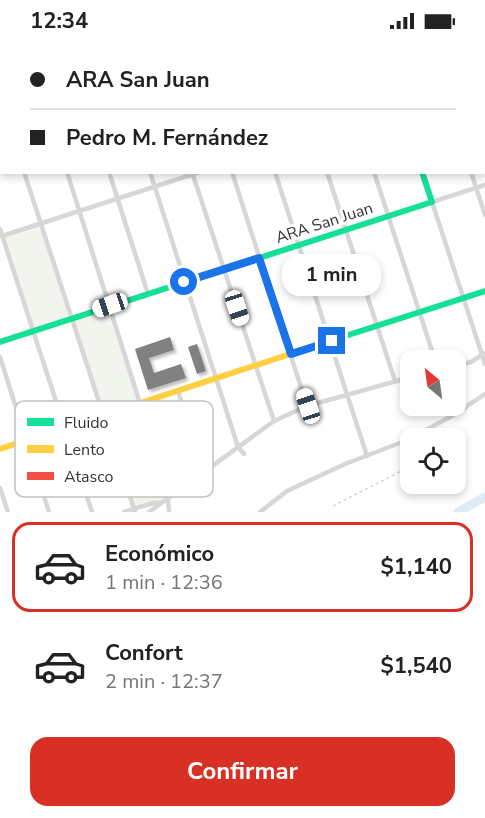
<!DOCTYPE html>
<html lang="es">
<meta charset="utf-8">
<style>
:root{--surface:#fff;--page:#f6f6f6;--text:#222;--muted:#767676;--line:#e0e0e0;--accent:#d93025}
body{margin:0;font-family:"Nunito Sans",sans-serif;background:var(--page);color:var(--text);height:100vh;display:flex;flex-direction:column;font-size:22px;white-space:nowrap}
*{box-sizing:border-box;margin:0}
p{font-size:20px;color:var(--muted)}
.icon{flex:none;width:33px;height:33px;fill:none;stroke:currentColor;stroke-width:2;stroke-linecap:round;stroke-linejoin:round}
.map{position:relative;height:470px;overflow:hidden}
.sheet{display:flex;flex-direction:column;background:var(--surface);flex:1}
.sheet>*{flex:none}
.hud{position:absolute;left:0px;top:0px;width:486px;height:132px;box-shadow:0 3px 9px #0003;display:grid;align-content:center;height:132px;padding:0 30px;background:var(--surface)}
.needle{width:39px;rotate:331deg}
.fabs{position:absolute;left:400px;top:308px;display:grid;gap:12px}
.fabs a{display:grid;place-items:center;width:66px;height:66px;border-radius:12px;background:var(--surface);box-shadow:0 3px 9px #0003;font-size:30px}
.end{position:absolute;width:27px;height:27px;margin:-14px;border:8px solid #1a73e8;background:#fff;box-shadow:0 0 0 3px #fff}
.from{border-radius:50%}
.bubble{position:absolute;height:42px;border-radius:18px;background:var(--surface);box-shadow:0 3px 9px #0003;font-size:20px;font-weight:700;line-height:42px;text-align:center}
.car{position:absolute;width:18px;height:36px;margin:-18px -9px;border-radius:8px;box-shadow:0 0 4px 2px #0007;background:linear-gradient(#fff 24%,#345 0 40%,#fff 0 76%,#345 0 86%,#fff 0)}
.hud b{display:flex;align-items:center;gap:21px;height:57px;font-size:22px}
.hud b+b{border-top:2px solid var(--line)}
.hud i{width:15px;height:15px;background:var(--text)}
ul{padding:10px 0 0;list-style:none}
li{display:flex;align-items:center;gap:18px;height:90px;margin:0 12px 9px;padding:0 18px;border:3px solid transparent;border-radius:18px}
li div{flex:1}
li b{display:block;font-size:22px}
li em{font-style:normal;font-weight:700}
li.active{border-color:var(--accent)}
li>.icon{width:54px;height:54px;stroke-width:1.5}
.action{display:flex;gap:12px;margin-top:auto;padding:12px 30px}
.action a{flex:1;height:69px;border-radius:18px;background:var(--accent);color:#fff;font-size:24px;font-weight:700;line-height:69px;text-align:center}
.status{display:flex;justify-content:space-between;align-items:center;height:42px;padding:0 30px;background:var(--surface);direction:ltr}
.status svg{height:16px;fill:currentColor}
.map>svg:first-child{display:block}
.green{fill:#f1f5ed}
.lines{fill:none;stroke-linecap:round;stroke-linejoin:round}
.river{stroke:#ddebf3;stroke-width:9}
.building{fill:#818181;filter:url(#shadow)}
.path{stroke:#d6d6d6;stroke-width:1.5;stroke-dasharray:3 3;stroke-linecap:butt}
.street{stroke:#d7d7d7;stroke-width:4.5}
.fast{stroke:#16e098;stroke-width:6}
.slow{stroke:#ffcf43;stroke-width:6}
.jam{stroke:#f24e42;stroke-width:6}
.route{stroke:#1a73e8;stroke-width:8}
.labels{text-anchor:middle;stroke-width:6;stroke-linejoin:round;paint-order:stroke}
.street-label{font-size:16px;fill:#333;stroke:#fff}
.key{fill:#fff;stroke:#c2c2c2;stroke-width:1.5}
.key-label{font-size:16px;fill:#333}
</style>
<div class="status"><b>12:34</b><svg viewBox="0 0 49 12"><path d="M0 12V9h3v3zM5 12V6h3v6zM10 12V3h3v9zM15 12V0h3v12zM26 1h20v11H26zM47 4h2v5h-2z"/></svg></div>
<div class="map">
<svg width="485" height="470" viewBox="0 0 485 470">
<defs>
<filter id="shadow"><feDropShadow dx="2.5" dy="2.5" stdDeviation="1.5" flood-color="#0004"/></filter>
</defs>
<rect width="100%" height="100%" fill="#fff"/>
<g class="green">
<polygon points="40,183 71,276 32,289 3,194"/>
<polygon points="110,263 169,456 161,461 134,467 71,276"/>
</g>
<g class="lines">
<polyline class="river" points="458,470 485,455"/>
</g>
<g class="building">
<polygon points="170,295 174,308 149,316 154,331 181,322 186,336 148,348 135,307"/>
<polygon points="197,302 206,329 197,332 188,305"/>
</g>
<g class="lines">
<g class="path">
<polyline points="406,403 411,416"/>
<polyline points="456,403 465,399"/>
<polyline points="333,464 411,424"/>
</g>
<g class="street">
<polyline points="66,0 67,2"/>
<polyline points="109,0 109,2"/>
<polyline points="150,0 150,2"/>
<polyline points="189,0 190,2"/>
<polyline points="232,0 233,2"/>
<polyline points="331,0 332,2"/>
<polyline points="430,0 430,2"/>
<polyline points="477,0 477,2"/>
<polyline points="35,2 36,0"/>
<polyline points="287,2 292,0"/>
<polyline points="484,26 485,27"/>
<polyline points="484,40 485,40"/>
<polyline points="0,50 2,48"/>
<polyline points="0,60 2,63"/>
<polyline points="0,92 2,92"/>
<polyline points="24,130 135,470"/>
<polyline points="67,130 167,447 169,470"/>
<polyline points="109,130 148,252"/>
<polyline points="150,130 238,405 244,412"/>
<polyline points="192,130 274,379"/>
<polyline points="232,130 307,364"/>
<polyline points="275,130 367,414"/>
<polyline points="327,130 395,339"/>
<polyline points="374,130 435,318"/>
<polyline points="471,130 485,173"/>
<polyline points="485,143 432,160 485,322"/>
<polyline points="0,187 92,470"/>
<polyline points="2,194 200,130"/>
<polyline points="0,315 49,470"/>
<polyline points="456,324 471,320 485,311"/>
<polyline points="178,349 204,431"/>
<polyline points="0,446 8,470"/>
<polyline points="124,470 153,461 161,461"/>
<polyline points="149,470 274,379 307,364 411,335"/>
<polyline points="260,470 287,449 345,422 405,399 452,374 485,352"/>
</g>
<g class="fast">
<polyline points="339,296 485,249"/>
<polyline points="0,300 432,160 422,130"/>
</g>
<polyline class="slow" points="0,407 339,296"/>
<polyline class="jam" points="381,0 382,2"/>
</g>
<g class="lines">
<polyline class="route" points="184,240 259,216 291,312 332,299"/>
</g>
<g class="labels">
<g class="street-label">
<text transform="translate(324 180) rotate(-18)" y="6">ARA San Juan</text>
</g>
</g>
<rect x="15" y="359" width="198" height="96" rx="9" class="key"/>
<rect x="27" y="376" width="27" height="8" fill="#16e098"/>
<rect x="27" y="403" width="27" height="8" fill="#ffcf43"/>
<rect x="27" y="430" width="27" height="8" fill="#f24e42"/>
<g class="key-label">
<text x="64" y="386">Fluido</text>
<text x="64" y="413">Lento</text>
<text x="64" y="440">Atasco</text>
</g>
</svg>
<div class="fabs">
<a><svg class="needle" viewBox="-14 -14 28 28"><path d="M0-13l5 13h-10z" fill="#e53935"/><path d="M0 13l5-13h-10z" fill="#767676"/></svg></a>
<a><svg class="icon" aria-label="locate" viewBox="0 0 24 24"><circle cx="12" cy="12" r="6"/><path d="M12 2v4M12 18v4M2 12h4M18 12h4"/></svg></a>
</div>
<i class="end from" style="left:184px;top:240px"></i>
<i class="end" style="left:332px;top:299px"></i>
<div class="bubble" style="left:282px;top:212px;width:99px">1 min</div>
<i class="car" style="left:110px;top:263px;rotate:251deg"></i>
<i class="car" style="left:237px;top:266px;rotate:162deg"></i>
<i class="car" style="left:308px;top:364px;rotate:342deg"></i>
<div class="hud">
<b><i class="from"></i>ARA San Juan</b>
<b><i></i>Pedro M. Fernández</b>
</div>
</div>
<section class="sheet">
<ul>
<li class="active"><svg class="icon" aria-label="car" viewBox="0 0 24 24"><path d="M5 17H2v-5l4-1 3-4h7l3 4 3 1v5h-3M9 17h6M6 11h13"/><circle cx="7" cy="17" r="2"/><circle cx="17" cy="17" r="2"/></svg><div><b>Económico</b><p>1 min · 12:36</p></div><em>$1,140</em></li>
<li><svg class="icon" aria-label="car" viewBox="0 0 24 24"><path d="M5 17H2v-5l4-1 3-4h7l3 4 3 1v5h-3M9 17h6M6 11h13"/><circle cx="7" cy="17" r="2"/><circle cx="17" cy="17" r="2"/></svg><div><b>Confort</b><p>2 min · 12:37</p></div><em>$1,540</em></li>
</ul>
<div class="action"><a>Confirmar</a></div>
</section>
